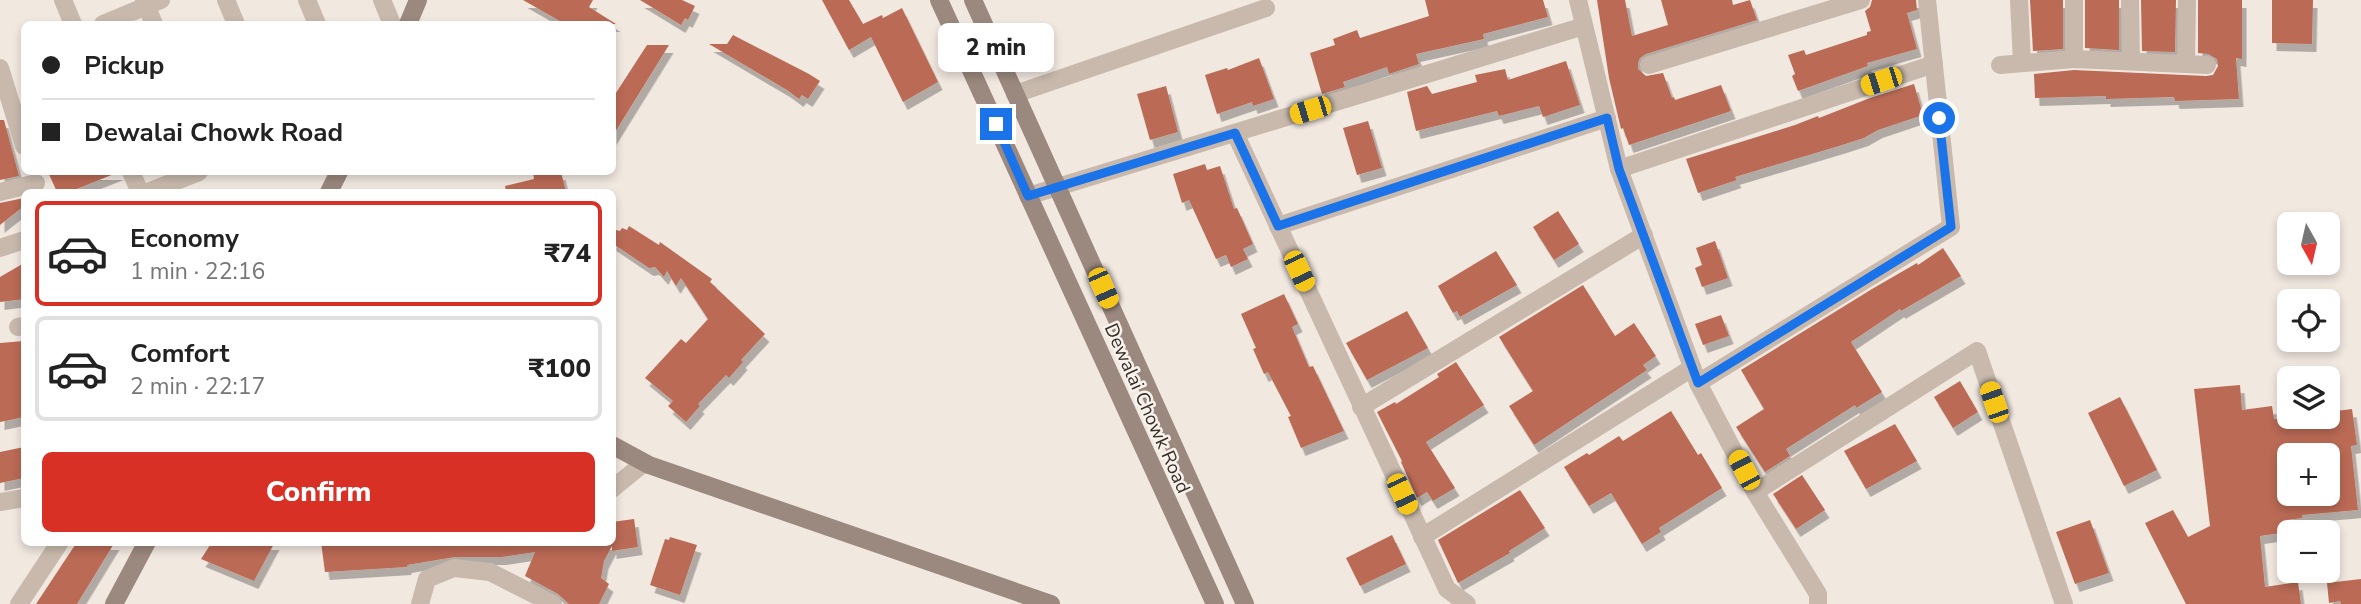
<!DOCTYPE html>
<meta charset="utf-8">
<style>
:root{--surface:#fff;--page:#f6f6f6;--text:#222;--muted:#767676;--line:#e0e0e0;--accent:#d93025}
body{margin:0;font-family:"Nunito Sans",sans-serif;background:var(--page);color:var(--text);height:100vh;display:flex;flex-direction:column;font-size:26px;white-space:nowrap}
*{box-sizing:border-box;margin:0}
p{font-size:23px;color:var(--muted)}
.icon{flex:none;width:38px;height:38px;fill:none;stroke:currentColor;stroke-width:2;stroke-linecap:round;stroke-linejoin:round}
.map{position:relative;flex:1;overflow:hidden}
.sheet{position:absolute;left:21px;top:189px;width:595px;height:357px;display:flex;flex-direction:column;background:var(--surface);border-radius:10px;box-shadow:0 4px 10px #0003}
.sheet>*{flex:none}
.top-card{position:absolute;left:21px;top:21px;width:595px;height:154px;border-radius:10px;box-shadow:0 4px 10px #0003;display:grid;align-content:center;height:154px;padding:0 21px;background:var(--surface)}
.needle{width:46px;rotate:172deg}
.tools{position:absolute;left:2277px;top:212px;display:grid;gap:14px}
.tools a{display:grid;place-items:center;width:63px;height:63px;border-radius:10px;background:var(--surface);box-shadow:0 4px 10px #0003;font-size:35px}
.end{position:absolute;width:32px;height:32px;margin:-16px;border:9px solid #1a73e8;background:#fff;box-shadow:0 0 0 4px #fff}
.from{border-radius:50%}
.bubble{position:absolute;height:49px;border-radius:10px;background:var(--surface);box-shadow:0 4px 10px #0003;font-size:23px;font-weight:800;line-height:49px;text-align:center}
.car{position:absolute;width:21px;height:42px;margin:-21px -10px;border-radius:9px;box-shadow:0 0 5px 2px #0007;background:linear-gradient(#f5c518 24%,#345 0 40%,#f5c518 0 76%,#345 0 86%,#f5c518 0)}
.top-card b{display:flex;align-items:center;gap:24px;height:66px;font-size:26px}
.top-card b+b{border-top:2px solid var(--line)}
.top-card i{width:18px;height:18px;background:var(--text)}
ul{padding:12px 0 0;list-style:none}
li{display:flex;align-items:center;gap:21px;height:105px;margin:0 14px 10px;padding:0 7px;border:4px solid var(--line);border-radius:10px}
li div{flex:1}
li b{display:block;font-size:26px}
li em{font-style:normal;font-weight:800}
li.on{border-color:var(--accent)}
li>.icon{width:63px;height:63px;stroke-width:1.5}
.primary-button{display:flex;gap:14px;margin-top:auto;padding:14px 21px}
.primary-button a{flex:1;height:80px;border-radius:10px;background:var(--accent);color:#fff;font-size:28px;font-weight:800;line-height:80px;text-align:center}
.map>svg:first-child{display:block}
.building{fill:#ba6b54;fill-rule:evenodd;filter:url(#shadow)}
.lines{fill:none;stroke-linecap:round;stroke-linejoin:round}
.street{stroke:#c8b9ac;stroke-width:18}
.secondary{stroke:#9b887e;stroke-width:18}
.route{stroke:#1a73e8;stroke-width:9}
.labels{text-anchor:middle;stroke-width:5;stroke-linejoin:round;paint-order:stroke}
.street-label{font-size:19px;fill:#372e2a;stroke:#f8f2ec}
</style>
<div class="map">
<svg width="2361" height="604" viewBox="0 0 2361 604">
<defs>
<filter id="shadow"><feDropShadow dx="4.5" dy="8" stdDeviation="0" flood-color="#0004"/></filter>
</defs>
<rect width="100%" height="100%" fill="#f1e8e0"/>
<g class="building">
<polygon points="523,0 593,0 589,7 616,24 565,24"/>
<polygon points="640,0 682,0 695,6 688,20 685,18 681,25"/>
<polygon points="822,0 849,0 863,24 882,15 883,18 902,8 938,82 903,102 871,37 849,50"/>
<polygon points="1425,0 1543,0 1548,17 1483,34 1484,39 1416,54 1419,64 1389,74 1387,67 1343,82 1345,87 1322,94 1310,53 1335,45 1333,39 1357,30 1360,38 1429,16"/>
<polygon points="1597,0 1625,0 1632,36 1668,25 1661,0 1732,0 1733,5 1750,0 1757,20 1646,54 1640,58 1638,63 1638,69 1646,76 1663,73 1672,98 1674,97 1675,100 1721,85 1731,111 1629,145 1623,128 1621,129 1609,78"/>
<polygon points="1872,0 1916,0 1917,10 1907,13 1917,49 1867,63 1868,66 1798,91 1792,76 1795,74 1788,55 1804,50 1806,55 1867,35 1867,32 1871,31 1865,11 1870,7"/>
<polygon points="2030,0 2063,0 2063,49 2033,51"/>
<polygon points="2085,0 2119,0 2119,50 2085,48"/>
<polygon points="2141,0 2176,0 2175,52 2142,51"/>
<polygon points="2198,0 2242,0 2242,59 2236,58 2239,99 2175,101 2174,97 2106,99 2106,96 2035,98 2034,74 2074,70 2206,76 2213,75 2218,66 2217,59 2208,54 2198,53"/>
<polygon points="2272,0 2313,0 2312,44 2272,43"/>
<polygon points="733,35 809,74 820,81 808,99 802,95 799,99 787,90 709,44 727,44"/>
<polygon points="647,45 669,45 612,137 612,99"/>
<polygon points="1259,58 1274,99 1253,106 1252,102 1217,114 1205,75 1227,68 1228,70"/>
<polygon points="1566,61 1580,105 1543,117 1539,106 1499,116 1497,111 1416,131 1407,92 1427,86 1432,94 1477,82 1475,75 1505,69 1508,80"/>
<polygon points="1914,84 1923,115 1878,130 1864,138 1839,146 1735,177 1737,180 1698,193 1686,159 1795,125 1818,116 1819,118 1870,98"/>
<polygon points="1166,86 1178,132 1150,140 1137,94"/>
<polygon points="0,120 4,120 19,176 0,180"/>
<polygon points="1368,121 1382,168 1357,175 1343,128"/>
<polygon points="1205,164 1207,170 1220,166 1234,209 1237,208 1253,244 1243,249 1248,259 1231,267 1226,255 1216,259 1189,200 1182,203 1173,174"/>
<polygon points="48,172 119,172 69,192 57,192"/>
<polygon points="533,172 561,172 566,192 506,192 505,186 534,179"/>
<polygon points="24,198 24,206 0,225 0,203"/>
<polygon points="1558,211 1579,244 1554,260 1533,227"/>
<polygon points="629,226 659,245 660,242 712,279 710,282 765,334 741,360 743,362 729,378 726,375 698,404 700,406 686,422 668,406 673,401 645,378 681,339 686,343 708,319 681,278 676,286 667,271 664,277 655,267 649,268 612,243 612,237 616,230 620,231 622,228 627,230"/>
<polygon points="1715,241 1728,278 1702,287 1695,268 1702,265 1696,248"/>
<polygon points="1943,248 1961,276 1901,311 1900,309 1851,342 1882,392 1856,408 1855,405 1786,449 1790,456 1765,472 1736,427 1764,409 1741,370 1872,289 1917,263 1918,265"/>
<polygon points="1496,251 1517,285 1460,317 1457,311 1453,313 1438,286"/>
<polygon points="24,263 24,299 0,302 0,277"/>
<polygon points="1583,285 1615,336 1634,323 1656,356 1643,365 1647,370 1534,445 1509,406 1533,391 1499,337"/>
<polygon points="1284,294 1298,324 1292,327 1309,367 1313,366 1344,431 1301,448 1288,417 1291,416 1268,372 1264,374 1253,349 1256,348 1241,314"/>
<polygon points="1407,311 1428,348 1367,380 1346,343"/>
<polygon points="1721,315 1729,336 1703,345 1695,324"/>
<polygon points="24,341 24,417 0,422 0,343"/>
<polygon points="1456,362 1484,405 1426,442 1455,488 1433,501 1427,492 1417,498 1401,462 1402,461 1377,412 1395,402 1396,404 1439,377 1437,374"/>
<polygon points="1960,381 1978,412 1953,428 1934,397"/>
<path d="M2240,385L2242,410L2272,406L2274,419L2328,416V412L2352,409L2357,445L2351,446L2358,510L2302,515V518L2286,520L2287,532L2260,536L2265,587L2298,582L2301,604H2186L2145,523L2173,510L2188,537L2210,526L2194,389ZM2328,448V494H2289V483L2283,484L2279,455Z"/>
<polygon points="2120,397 2157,470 2124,486 2088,413"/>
<polygon points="1671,411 1698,455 1701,453 1722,488 1659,528 1661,532 1642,544 1611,493 1589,506 1564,467 1587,453 1589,455 1619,436 1623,441"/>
<polygon points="1895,424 1917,461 1866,489 1844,451"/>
<polygon points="24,447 24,478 0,483 0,452"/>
<polygon points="1802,475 1825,510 1796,529 1773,494"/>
<polygon points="1520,490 1545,528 1509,551 1510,553 1458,583 1438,540"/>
<polygon points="634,519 638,547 612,551 612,546 604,561 601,578 609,584 599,604 569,604 558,594 525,576 535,552 502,557 455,557 407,565 407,567 325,572 321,542 538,542 538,545 539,542 612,542 612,522"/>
<polygon points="2090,520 2109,573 2075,584 2056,532"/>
<polygon points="1392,535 1406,564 1360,586 1346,558"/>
<polygon points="670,537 697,545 680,595 650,585 665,539 669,540"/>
<polygon points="77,542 115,542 77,604 36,604"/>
<polygon points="212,542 275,542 254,581 201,559"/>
<polygon points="2361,579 2361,604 2341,604 2340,601 2329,603 2327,583"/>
</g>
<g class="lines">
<g class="street">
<polyline points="63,0 73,24"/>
<polyline points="144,0 154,24"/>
<polyline points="226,0 236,24"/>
<polyline points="307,0 317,24"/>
<polyline points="382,0 392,24"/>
<polyline points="1578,0 1619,169 1698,383 1755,492 1818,594 1818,604"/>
<polyline points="2019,0 2022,63"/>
<polyline points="2130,0 2131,61"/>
<polyline points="103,24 161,0"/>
<polyline points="2074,59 2074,0"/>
<polyline points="2186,64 2187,0"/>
<polyline points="1649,65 1861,0"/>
<polyline points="2000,65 2074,59 2207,65"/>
<polyline points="0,68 24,146"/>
<polyline points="1015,94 1266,8"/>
<polyline points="1235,133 1447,589 1467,604"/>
<polyline points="1619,169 1934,64"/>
<polyline points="131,172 140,192"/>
<polyline points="0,192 36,183"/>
<polyline points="148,192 199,172"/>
<polyline points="1028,196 1584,26"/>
<polyline points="1278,226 1607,118"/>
<polyline points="0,248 24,240"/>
<polyline points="18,327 24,326"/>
<polyline points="1698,383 1951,227 1927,0"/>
<polyline points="1361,407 1644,235"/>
<polyline points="612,489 644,463"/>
<polyline points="1755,492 1977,351 2064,604"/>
<polyline points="0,502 24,498"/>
<polyline points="1422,537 1692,368"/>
<polyline points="19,604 60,542"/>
<polyline points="420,604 427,579 454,568 490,572 553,604"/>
</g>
<g class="secondary">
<polyline points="939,0 1215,604"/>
<polyline points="973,0 1245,604"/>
<polyline points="408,24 418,0"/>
<polyline points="329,192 339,172"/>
<polyline points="612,445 649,465 1051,604"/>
<polyline points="114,604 147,542"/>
</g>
</g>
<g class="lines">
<polyline class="route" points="996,124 1028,196 1235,133 1278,226 1607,118 1619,169 1698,383 1951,227 1939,118"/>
</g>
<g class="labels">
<g class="street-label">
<text transform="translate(1148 408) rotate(66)" y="7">Dewalai Chowk Road</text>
</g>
</g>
</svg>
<div class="tools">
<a><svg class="needle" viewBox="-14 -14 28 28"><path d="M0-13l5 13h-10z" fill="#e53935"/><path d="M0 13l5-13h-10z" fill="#767676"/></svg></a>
<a><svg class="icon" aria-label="locate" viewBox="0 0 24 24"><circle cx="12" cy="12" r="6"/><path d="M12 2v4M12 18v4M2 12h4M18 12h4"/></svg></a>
<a><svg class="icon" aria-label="layers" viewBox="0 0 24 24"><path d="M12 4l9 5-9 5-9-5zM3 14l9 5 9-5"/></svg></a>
<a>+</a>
<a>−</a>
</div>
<i class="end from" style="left:1939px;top:118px"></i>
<i class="end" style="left:996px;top:124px"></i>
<div class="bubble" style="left:938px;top:23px;width:116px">2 min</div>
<i class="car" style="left:1881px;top:81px;rotate:252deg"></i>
<i class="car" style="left:1310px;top:110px;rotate:253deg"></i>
<i class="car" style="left:1299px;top:271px;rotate:155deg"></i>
<i class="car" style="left:1103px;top:288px;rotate:156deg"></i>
<i class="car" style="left:1994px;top:402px;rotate:341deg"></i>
<i class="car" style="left:1744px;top:470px;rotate:332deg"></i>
<i class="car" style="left:1402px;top:494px;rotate:155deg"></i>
<div class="top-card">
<b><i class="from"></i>Pickup</b>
<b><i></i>Dewalai Chowk Road</b>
</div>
<section class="sheet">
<ul>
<li class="on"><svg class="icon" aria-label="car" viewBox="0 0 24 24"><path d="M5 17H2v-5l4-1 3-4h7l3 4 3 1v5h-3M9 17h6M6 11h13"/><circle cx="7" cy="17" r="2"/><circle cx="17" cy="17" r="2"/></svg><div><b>Economy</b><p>1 min · 22:16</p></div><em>₹74</em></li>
<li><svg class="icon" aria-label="car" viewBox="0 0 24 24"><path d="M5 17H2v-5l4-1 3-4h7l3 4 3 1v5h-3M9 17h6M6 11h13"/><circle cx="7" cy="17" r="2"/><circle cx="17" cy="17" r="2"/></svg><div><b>Comfort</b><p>2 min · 22:17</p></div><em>₹100</em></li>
</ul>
<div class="primary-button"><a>Confirm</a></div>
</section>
</div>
